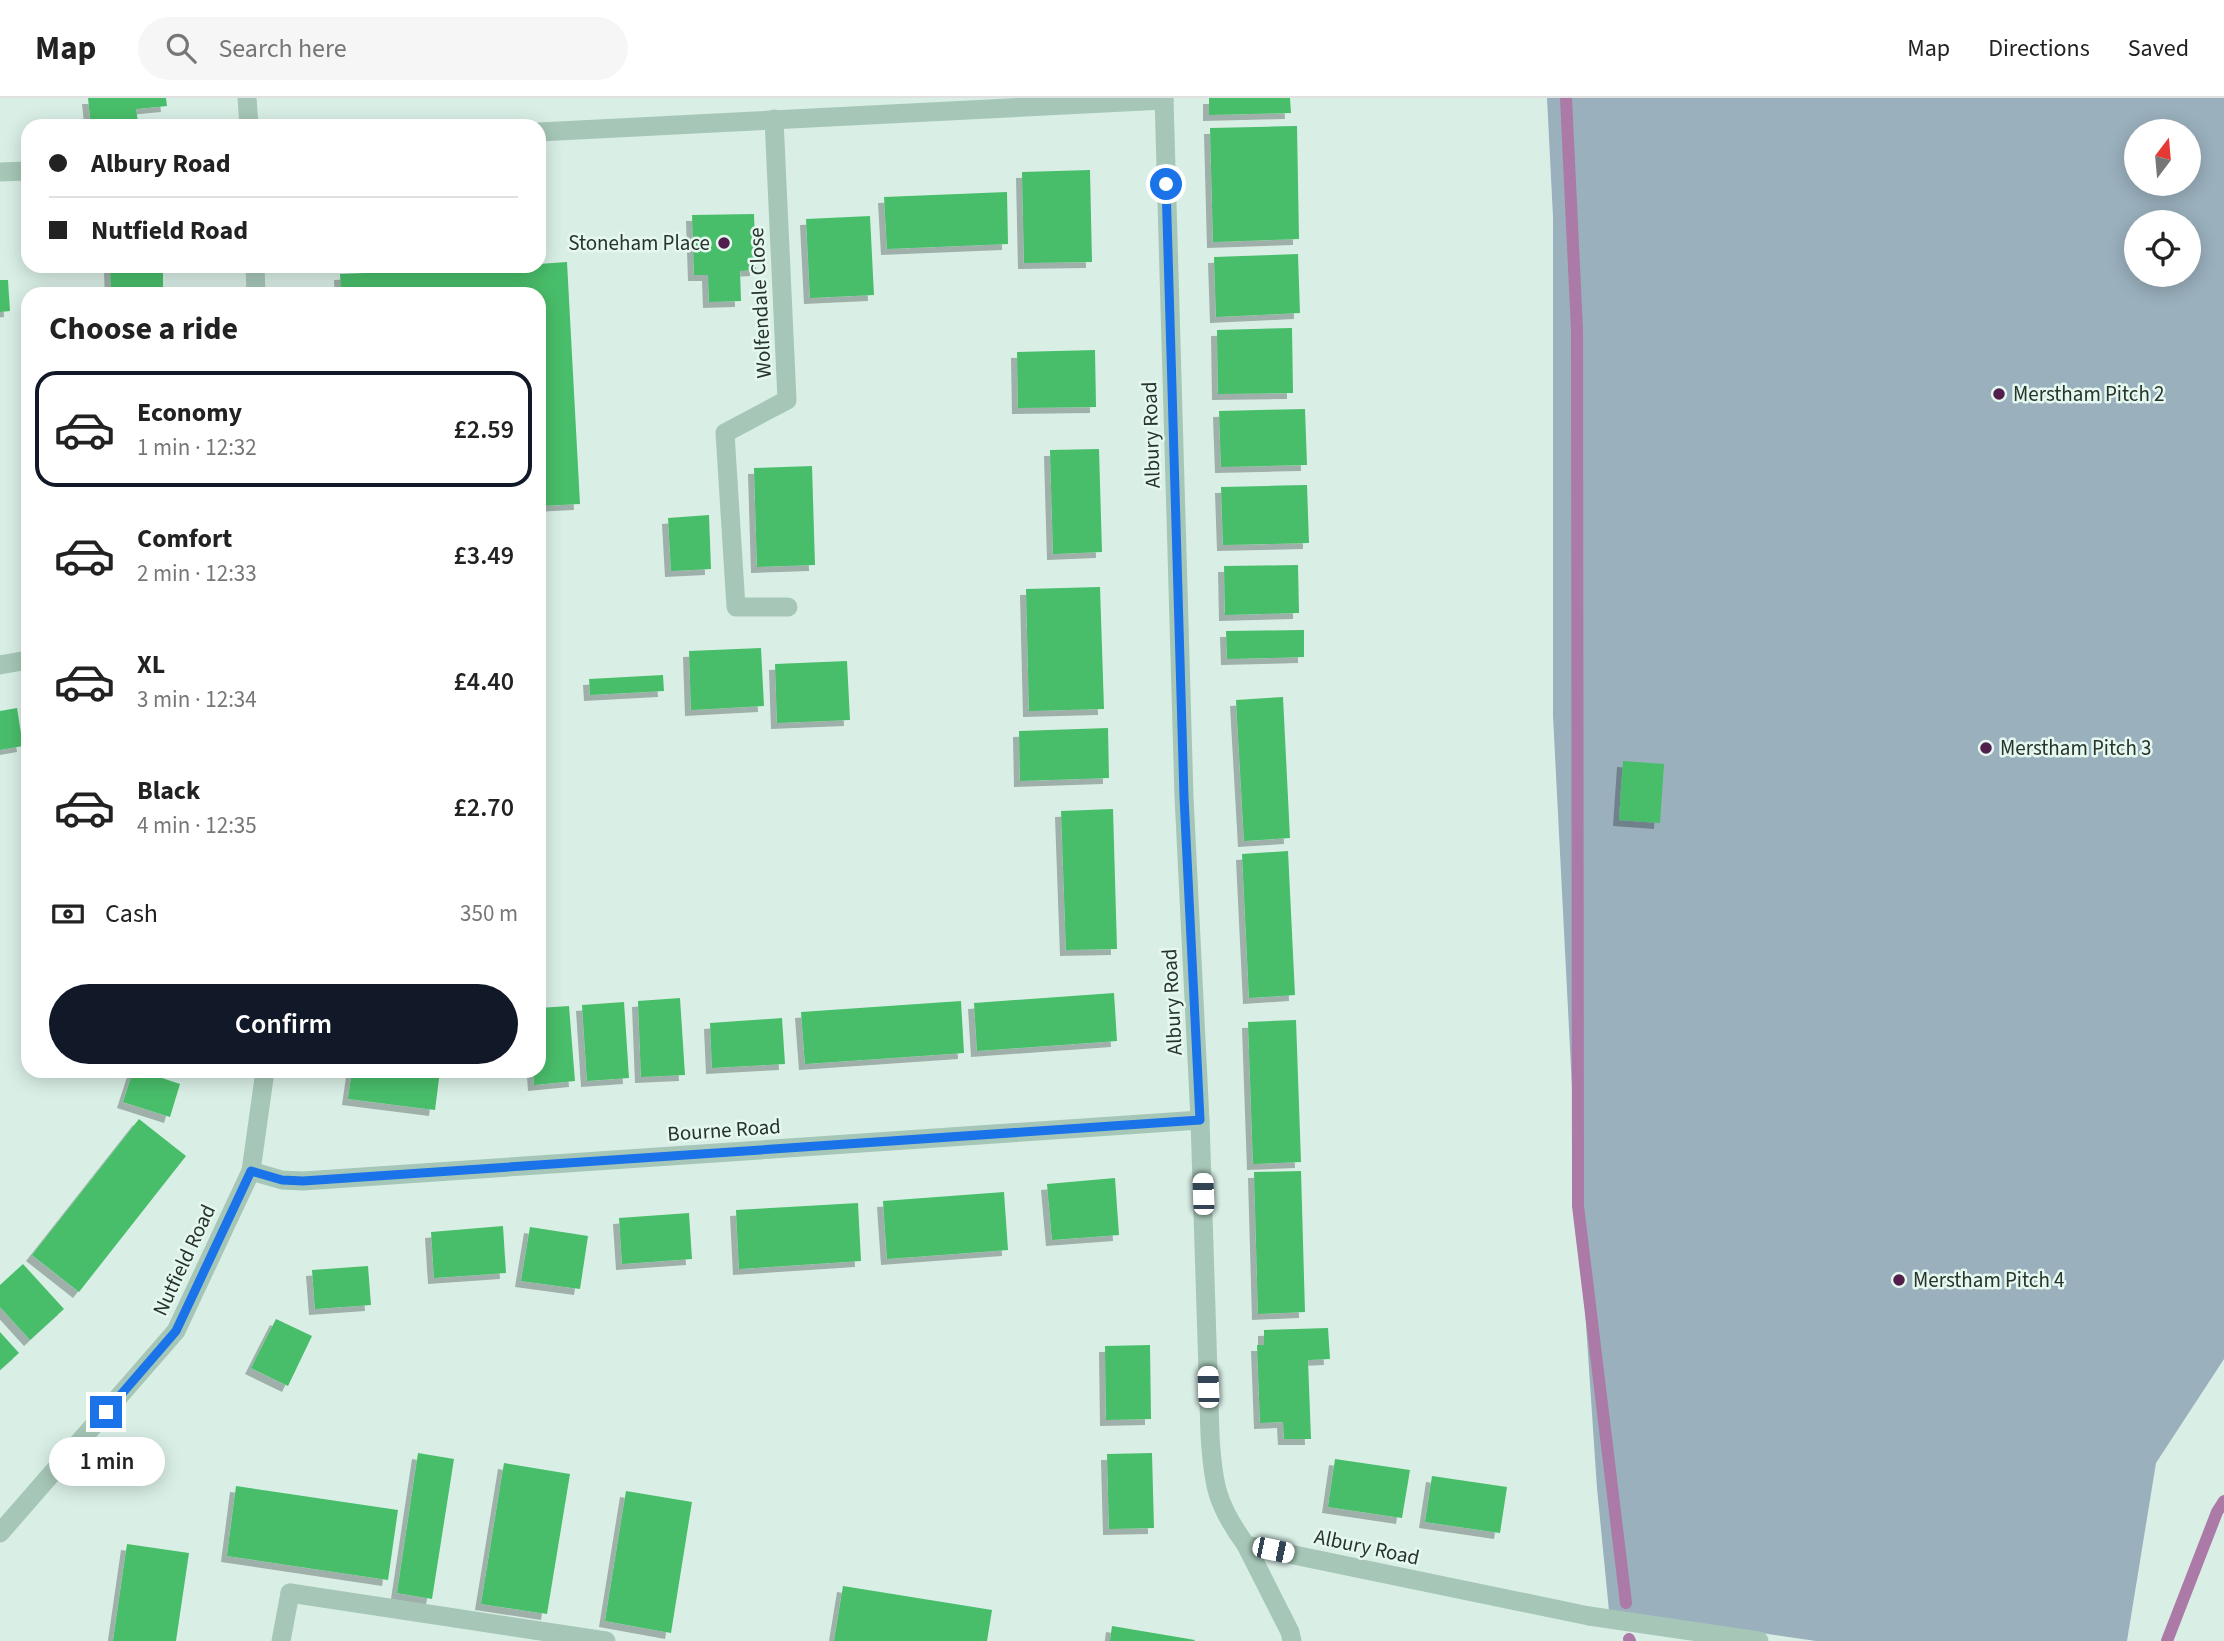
<!DOCTYPE html>
<meta charset="utf-8">
<style>
:root{--surface:#fff;--page:#f6f6f6;--text:#222;--muted:#767676;--line:#e0e0e0;--accent:#111827}
body{margin:0;font-family:"Source Sans 3",sans-serif;background:var(--page);color:var(--text);height:100vh;display:flex;flex-direction:column;font-size:26px;white-space:nowrap}
*{box-sizing:border-box;margin:0}
p{font-size:23px;color:var(--muted)}
.icon{flex:none;width:38px;height:38px;fill:none;stroke:currentColor;stroke-width:2;stroke-linecap:round;stroke-linejoin:round}
.map{position:relative;flex:1;overflow:hidden}
.side{position:absolute;left:21px;top:189px;width:525px;height:791px;display:flex;flex-direction:column;background:var(--surface);border-radius:21px;box-shadow:0 4px 18px #0003}
.side>*{flex:none}
.top-card{position:absolute;left:21px;top:21px;width:525px;height:154px;border-radius:21px;box-shadow:0 4px 18px #0003;display:grid;align-content:center;height:154px;padding:0 28px;background:var(--surface)}
.needle{width:46px;rotate:16deg}
.tools{position:absolute;left:2124px;top:21px;display:grid;gap:14px}
.tools a{display:grid;place-items:center;width:77px;height:77px;border-radius:50%;background:var(--surface);box-shadow:0 4px 18px #0003;font-size:35px}
.end{position:absolute;width:32px;height:32px;margin:-16px;border:9px solid #1a73e8;background:#fff;box-shadow:0 0 0 4px #fff}
.from{border-radius:50%}
.bubble{position:absolute;height:49px;border-radius:24px;background:var(--surface);box-shadow:0 4px 18px #0003;font-size:23px;font-weight:600;line-height:49px;text-align:center}
.car{position:absolute;width:21px;height:42px;margin:-21px -10px;border-radius:9px;box-shadow:0 0 5px 2px #0007;background:linear-gradient(#fff 24%,#345 0 40%,#fff 0 76%,#345 0 86%,#fff 0)}
.top-card b{display:flex;align-items:center;gap:24px;height:66px;font-size:26px}
.top-card b+b{border-top:2px solid var(--line)}
.top-card i{width:18px;height:18px;background:var(--text)}
ul{padding:0;list-style:none}
li{display:flex;align-items:center;gap:21px;height:116px;margin:0 14px 10px;padding:0 14px;border:4px solid transparent;border-radius:21px}
li div{flex:1}
li b{display:block;font-size:26px}
li em{font-style:normal;font-weight:600}
li.selected{border-color:var(--accent)}
li>.icon{width:63px;height:63px;stroke-width:1.5}
h2{padding:0 28px;font-size:32px;line-height:84px}
.pay{display:flex;align-items:center;gap:18px;height:77px;padding:0 28px;font-size:26px}
.pay p{margin-inline-start:auto}
.primary-button{display:flex;gap:14px;margin-top:auto;padding:14px 28px}
.primary-button a{flex:1;height:80px;border-radius:42px;background:var(--accent);color:#fff;font-size:28px;font-weight:600;line-height:80px;text-align:center}
header{display:flex;align-items:center;gap:42px;box-sizing:border-box;height:98px;padding:0 35px;background:var(--surface);border-bottom:2px solid var(--line)}
header strong{font-size:33px}
nav{display:flex;gap:38px;margin-inline-start:auto;font-size:24px}
.search{width:490px;height:63px;background:var(--page);display:flex;align-items:center;gap:18px;box-sizing:border-box;padding:0 24px;border-radius:38px;color:var(--muted);font-size:26px}
.map>svg:first-child{display:block}
.green{fill:#9ab0bd;fill-rule:evenodd}
.lines{fill:none;stroke-linecap:round;stroke-linejoin:round}
.stream{stroke:#ab7aa6;stroke-width:12}
.building{fill:#48be6b;filter:url(#shadow)}
.service{stroke:#a6c7b7;stroke-width:19}
.minor{stroke:#a6c7b7;stroke-width:19}
.tertiary{stroke:#a6c7b7;stroke-width:19}
.route{stroke:#1a73e8;stroke-width:9}
.poi-dot{fill:#521f4c;stroke:#e5f8f0;stroke-width:2.5}
.labels{text-anchor:middle;stroke-width:5;stroke-linejoin:round;paint-order:stroke}
.poi-label{font-size:21px;fill:#27332b;stroke:#e5f8f0;text-anchor:start}
.street-label{font-size:21px;fill:#27332b;stroke:#e5f8f0}
</style>
<header>
<strong>Map</strong>
<div class="search"><svg class="icon" aria-label="search" viewBox="0 0 24 24"><circle cx="10" cy="10" r="6"/><path d="M15 15l6 6"/></svg>Search here</div>
<nav><a>Map</a><a>Directions</a><a>Saved</a></nav>
</header>
<div class="map">
<svg width="2224" height="1543" viewBox="0 0 2224 1543">
<defs>
<filter id="shadow"><feDropShadow dx="-6" dy="6" stdDeviation="0" flood-color="#0004"/></filter>
</defs>
<rect width="100%" height="100%" fill="#d9efe6"/>
<path class="green" d="M1547,0H2224V1261L2156,1365L2127,1543H1816L1609,1513L1597,1390L1578,1107L1553,618V119ZM2137,33H2189V86H2137ZM2137,124H2189V177H2137Z"/>
<g class="lines">
<g class="stream">
<polyline points="1566,0 1577,232 1578,1108 1626,1505"/>
<polyline points="1629,1541 1630,1543"/>
<polyline points="2167,1543 2217,1414 2224,1403"/>
</g>
</g>
<g class="building">
<polygon points="88,0 166,0 167,8 136,11 138,24 91,28"/>
<polygon points="1209,0 1290,0 1291,15 1209,17"/>
<polygon points="1297,28 1299,141 1213,144 1210,30"/>
<polygon points="1090,72 1092,164 1024,165 1022,74"/>
<polygon points="1007,94 1008,146 887,151 884,99"/>
<polygon points="754,116 756,172 740,173 741,203 709,204 708,177 694,177 692,117"/>
<polygon points="870,118 874,197 810,200 806,121"/>
<polygon points="1298,156 1300,215 1216,219 1214,159"/>
<polygon points="567,164 580,406 539,408 539,196 341,196 340,176 539,168 539,166"/>
<polygon points="110,168 163,168 163,196 111,196"/>
<polygon points="0,182 8,182 10,213 0,214"/>
<polygon points="1292,230 1293,295 1218,296 1217,232"/>
<polygon points="1095,252 1096,309 1018,310 1017,254"/>
<polygon points="1305,311 1307,367 1221,369 1219,313"/>
<polygon points="1099,351 1102,454 1053,456 1050,352"/>
<polygon points="812,368 815,467 757,469 754,370"/>
<polygon points="1307,387 1309,445 1223,447 1221,389"/>
<polygon points="709,417 711,471 671,473 668,420"/>
<polygon points="1298,467 1299,515 1225,517 1224,468"/>
<polygon points="1100,489 1104,611 1029,613 1026,491"/>
<polygon points="1304,532 1304,559 1227,561 1226,533"/>
<polygon points="761,550 764,608 691,612 689,553"/>
<polygon points="847,563 850,622 777,625 775,566"/>
<polygon points="663,577 664,593 590,597 589,581"/>
<polygon points="1283,599 1290,740 1244,743 1236,602"/>
<polygon points="17,610 23,648 0,652 0,613"/>
<polygon points="1108,630 1109,680 1020,683 1019,633"/>
<polygon points="1623,663 1664,666 1660,725 1619,722"/>
<polygon points="1113,711 1117,851 1066,852 1061,713"/>
<polygon points="1288,753 1295,897 1249,900 1242,756"/>
<polygon points="1114,895 1117,943 977,953 974,905"/>
<polygon points="680,900 685,977 641,979 638,903"/>
<polygon points="961,903 964,955 805,966 801,914"/>
<polygon points="624,904 629,980 587,983 582,907"/>
<polygon points="569,908 575,983 534,987 533,973 539,973 539,910"/>
<polygon points="782,920 785,966 712,970 710,925"/>
<polygon points="1296,922 1301,1064 1253,1066 1248,924"/>
<polygon points="133,973 141,973 180,986 170,1019 123,1004"/>
<polygon points="352,973 440,973 435,1012 348,1001"/>
<polygon points="139,1021 186,1058 79,1194 32,1157"/>
<polygon points="1301,1073 1305,1214 1258,1216 1254,1074"/>
<polygon points="1115,1080 1119,1137 1052,1142 1047,1086"/>
<polygon points="1004,1094 1008,1152 887,1161 883,1103"/>
<polygon points="858,1105 861,1163 739,1171 736,1112"/>
<polygon points="689,1115 692,1161 622,1166 619,1120"/>
<polygon points="503,1128 506,1175 434,1180 431,1134"/>
<polygon points="530,1129 588,1138 580,1191 521,1183"/>
<polygon points="23,1166 64,1211 30,1242 0,1209 0,1187"/>
<polygon points="368,1168 371,1207 315,1211 312,1172"/>
<polygon points="276,1221 312,1238 288,1288 251,1270"/>
<polygon points="1328,1230 1330,1261 1308,1262 1311,1341 1284,1341 1283,1324 1260,1325 1257,1247 1264,1247 1264,1232"/>
<polygon points="0,1234 19,1255 0,1272"/>
<polygon points="1150,1247 1151,1321 1106,1322 1105,1248"/>
<polygon points="418,1355 454,1361 432,1501 397,1495"/>
<polygon points="1152,1355 1154,1430 1109,1431 1107,1356"/>
<polygon points="1335,1361 1410,1372 1402,1420 1328,1409"/>
<polygon points="504,1365 570,1376 547,1516 481,1506"/>
<polygon points="1432,1378 1507,1389 1500,1435 1425,1424"/>
<polygon points="236,1388 398,1412 388,1482 227,1458"/>
<polygon points="626,1393 692,1404 671,1535 605,1523"/>
<polygon points="127,1446 189,1455 176,1543 113,1543"/>
<polygon points="843,1488 992,1512 987,1543 834,1543"/>
<polygon points="1112,1528 1195,1542 1194,1543 1110,1543"/>
</g>
<g class="lines">
<g class="service">
<polyline points="290,1495 606,1543"/>
<polyline points="1589,1518 1759,1543"/>
</g>
<g class="minor">
<path d="M1164,0L1184,699L1200,1022L1210,1337C1213,1386 1216,1406 1246,1447L1589,1518"/>
<polyline points="774,21 787,302 725,335 736,509 788,509"/>
<polyline points="539,34 1164,2"/>
<polyline points="0,74 28,73"/>
<polyline points="0,567 28,562"/>
<polyline points="251,1073 282,1082 303,1083 1200,1022"/>
<polyline points="1246,1447 1290,1534 1292,1543"/>
<polyline points="281,1543 290,1495"/>
</g>
<g class="tertiary">
<polyline points="247,0 249,28"/>
<polyline points="255,168 256,196"/>
<polyline points="0,1435 176,1233 251,1073 265,973"/>
</g>
</g>
<g class="lines">
<polyline class="route" points="106,1314 176,1233 251,1073 282,1082 303,1083 1200,1022 1184,699 1166,86"/>
</g>
<g class="poi-dot">
<circle cx="724" cy="145" r="7"/>
<circle cx="1999" cy="296" r="7"/>
<circle cx="1986" cy="650" r="7"/>
<circle cx="1899" cy="1182" r="7"/>
</g>
<g class="labels">
<g class="poi-label">
<text x="710" y="152" text-anchor="end">Stoneham Place</text>
<text x="2013" y="303">Merstham Pitch 2</text>
<text x="2000" y="657">Merstham Pitch 3</text>
<text x="1913" y="1189">Merstham Pitch 4</text>
</g>
<g class="street-label">
<text transform="translate(760 205) rotate(-93)" y="7">Wolfendale Close</text>
<text transform="translate(1151 337) rotate(-92)" y="7">Albury Road</text>
<text transform="translate(1172 904) rotate(-93)" y="7">Albury Road</text>
<text transform="translate(724 1032) rotate(-4)" y="7">Bourne Road</text>
<text transform="translate(184 1162) rotate(-65)" y="7">Nutfield Road</text>
<text transform="translate(1367 1449) rotate(12)" y="7">Albury Road</text>
</g>
</g>
</svg>
<div class="tools">
<a><svg class="needle" viewBox="-14 -14 28 28"><path d="M0-13l5 13h-10z" fill="#e53935"/><path d="M0 13l5-13h-10z" fill="#767676"/></svg></a>
<a><svg class="icon" aria-label="locate" viewBox="0 0 24 24"><circle cx="12" cy="12" r="6"/><path d="M12 2v4M12 18v4M2 12h4M18 12h4"/></svg></a>
</div>
<i class="end from" style="left:1166px;top:86px"></i>
<i class="end" style="left:106px;top:1314px"></i>
<div class="bubble" style="left:49px;top:1339px;width:116px">1 min</div>
<i class="car" style="left:1203px;top:1096px;rotate:358deg"></i>
<i class="car" style="left:1208px;top:1289px;rotate:358deg"></i>
<i class="car" style="left:1273px;top:1452px;rotate:102deg"></i>
<div class="top-card">
<b><i class="from"></i>Albury Road</b>
<b><i></i>Nutfield Road</b>
</div>
<section class="side">
<h2>Choose a ride</h2>
<ul>
<li class="selected"><svg class="icon" aria-label="car" viewBox="0 0 24 24"><path d="M5 17H2v-5l4-1 3-4h7l3 4 3 1v5h-3M9 17h6M6 11h13"/><circle cx="7" cy="17" r="2"/><circle cx="17" cy="17" r="2"/></svg><div><b>Economy</b><p>1 min · 12:32</p></div><em>£2.59</em></li>
<li><svg class="icon" aria-label="car" viewBox="0 0 24 24"><path d="M5 17H2v-5l4-1 3-4h7l3 4 3 1v5h-3M9 17h6M6 11h13"/><circle cx="7" cy="17" r="2"/><circle cx="17" cy="17" r="2"/></svg><div><b>Comfort</b><p>2 min · 12:33</p></div><em>£3.49</em></li>
<li><svg class="icon" aria-label="car" viewBox="0 0 24 24"><path d="M5 17H2v-5l4-1 3-4h7l3 4 3 1v5h-3M9 17h6M6 11h13"/><circle cx="7" cy="17" r="2"/><circle cx="17" cy="17" r="2"/></svg><div><b>XL</b><p>3 min · 12:34</p></div><em>£4.40</em></li>
<li><svg class="icon" aria-label="car" viewBox="0 0 24 24"><path d="M5 17H2v-5l4-1 3-4h7l3 4 3 1v5h-3M9 17h6M6 11h13"/><circle cx="7" cy="17" r="2"/><circle cx="17" cy="17" r="2"/></svg><div><b>Black</b><p>4 min · 12:35</p></div><em>£2.70</em></li>
</ul>
<div class="pay"><svg class="icon" aria-label="cash" viewBox="0 0 24 24"><path d="M3 7h18v10H3z"/><circle cx="12" cy="12" r="2"/></svg>Cash<p>350 m</p></div>
<div class="primary-button"><a>Confirm</a></div>
</section>
</div>
